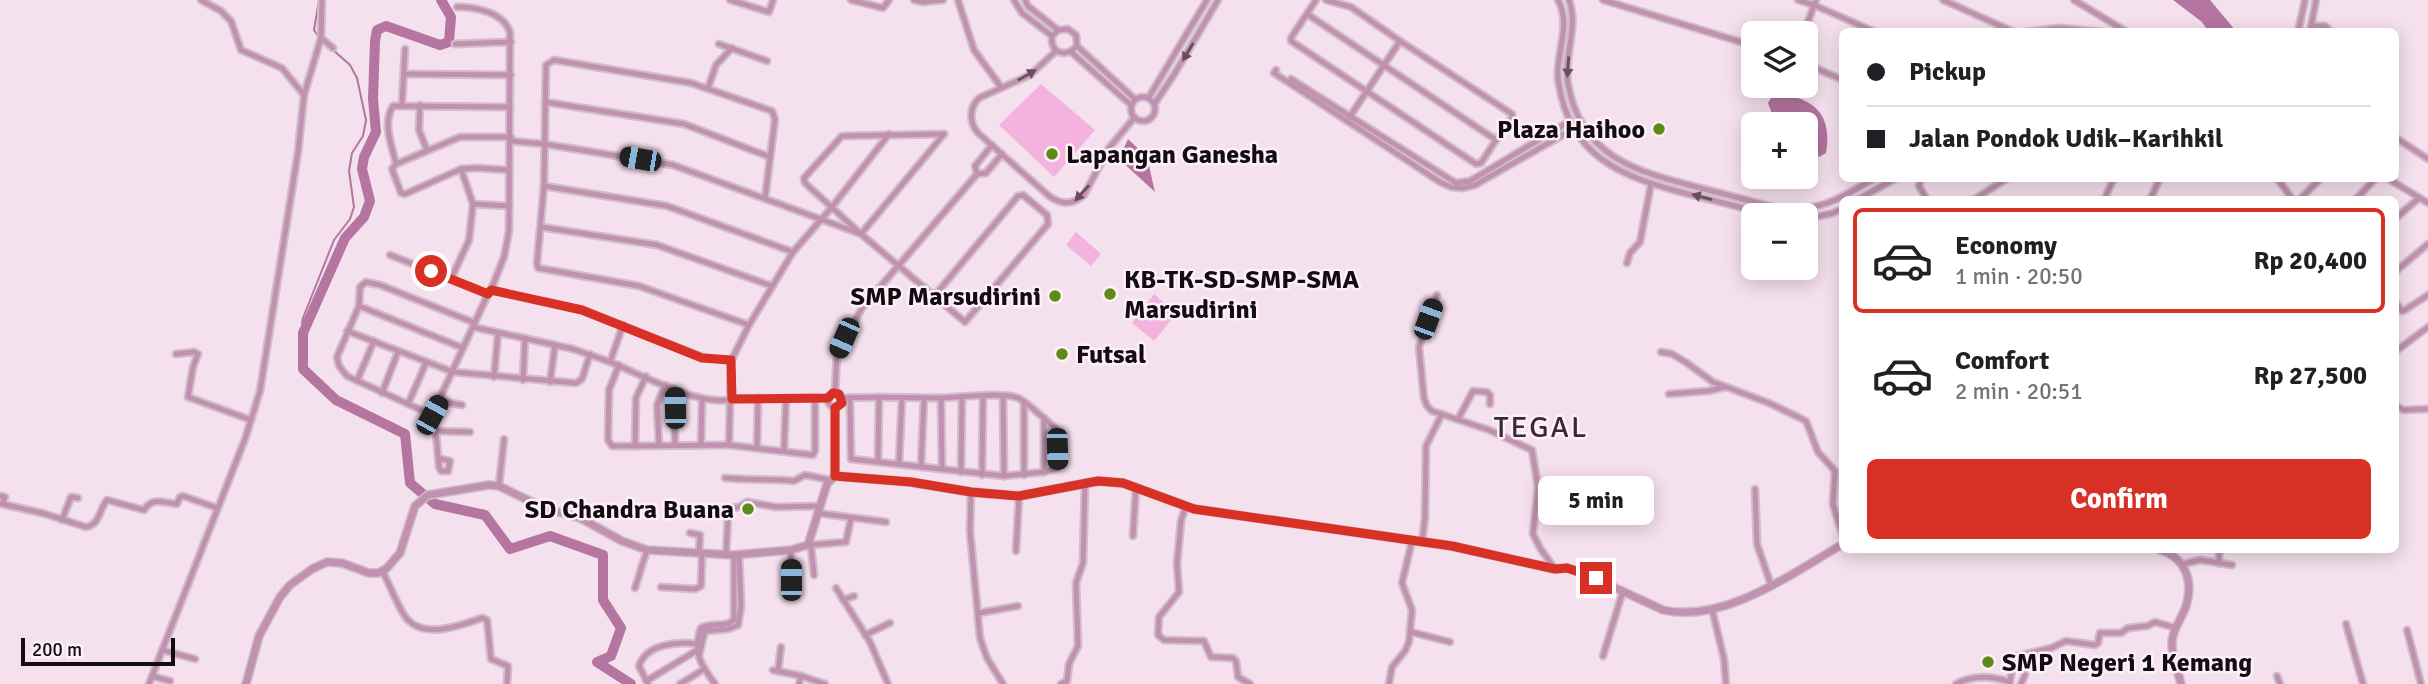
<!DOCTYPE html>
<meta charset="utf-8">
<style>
:root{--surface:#fff;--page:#f2f2f2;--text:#202124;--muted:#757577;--line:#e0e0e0;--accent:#d93025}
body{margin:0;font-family:Signika,sans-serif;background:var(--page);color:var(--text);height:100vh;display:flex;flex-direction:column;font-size:26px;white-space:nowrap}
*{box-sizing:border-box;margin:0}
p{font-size:23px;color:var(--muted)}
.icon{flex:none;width:38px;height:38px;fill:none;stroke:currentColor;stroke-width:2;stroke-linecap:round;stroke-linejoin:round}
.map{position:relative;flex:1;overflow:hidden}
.drawer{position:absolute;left:1839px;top:196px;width:560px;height:357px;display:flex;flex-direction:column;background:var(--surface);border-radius:10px;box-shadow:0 4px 18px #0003}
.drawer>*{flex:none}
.guide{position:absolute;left:1839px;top:28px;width:560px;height:154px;border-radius:10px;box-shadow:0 4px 18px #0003;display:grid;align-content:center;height:154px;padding:0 28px;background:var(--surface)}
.buttons{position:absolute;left:1741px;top:21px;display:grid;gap:14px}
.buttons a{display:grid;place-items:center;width:77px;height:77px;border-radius:10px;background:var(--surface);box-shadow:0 4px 18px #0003;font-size:35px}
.scale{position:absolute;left:21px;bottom:18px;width:154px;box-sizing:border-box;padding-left:7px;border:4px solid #130c10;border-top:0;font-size:19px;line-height:24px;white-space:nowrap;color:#130c10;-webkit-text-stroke:5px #fdf0f8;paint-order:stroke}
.end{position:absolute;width:32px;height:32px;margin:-16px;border:9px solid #d93025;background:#fff;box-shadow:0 0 0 4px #fff}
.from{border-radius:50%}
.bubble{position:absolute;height:49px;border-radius:10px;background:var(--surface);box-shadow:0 4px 18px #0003;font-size:23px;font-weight:800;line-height:49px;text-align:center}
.car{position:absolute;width:21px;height:42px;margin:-21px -10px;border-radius:9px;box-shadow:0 0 5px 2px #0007;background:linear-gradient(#222 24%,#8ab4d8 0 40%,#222 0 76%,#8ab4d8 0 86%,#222 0)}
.guide b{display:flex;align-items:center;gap:24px;height:66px;font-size:26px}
.guide b+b{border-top:2px solid var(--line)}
.guide i{width:18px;height:18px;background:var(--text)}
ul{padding:12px 0 0;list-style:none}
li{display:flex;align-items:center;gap:21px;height:105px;margin:0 14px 10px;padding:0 14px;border:4px solid transparent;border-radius:10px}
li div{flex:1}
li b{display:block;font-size:26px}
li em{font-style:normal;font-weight:800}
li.on{border-color:var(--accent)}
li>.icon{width:63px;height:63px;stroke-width:1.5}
.cta{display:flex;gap:14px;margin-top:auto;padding:14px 28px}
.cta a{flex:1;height:80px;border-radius:10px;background:var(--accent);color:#fff;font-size:28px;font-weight:800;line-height:80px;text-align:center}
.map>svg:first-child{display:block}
.green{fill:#f4b2de}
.water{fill:#b575a1}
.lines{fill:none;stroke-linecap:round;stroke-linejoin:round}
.stream{stroke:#b575a1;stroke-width:2}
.river{stroke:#b575a1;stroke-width:10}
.minor-casing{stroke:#d1beca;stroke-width:9}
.tertiary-casing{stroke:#d1beca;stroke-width:10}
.minor{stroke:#c191b0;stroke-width:5}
.tertiary{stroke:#c191b0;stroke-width:7}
.oneway{fill:#6a4e60}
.route{stroke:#d93025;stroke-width:9}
.poi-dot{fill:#5e8a19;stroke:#fdf0f8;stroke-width:2.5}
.labels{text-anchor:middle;stroke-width:5;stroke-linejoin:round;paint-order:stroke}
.poi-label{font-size:26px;font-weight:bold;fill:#130c10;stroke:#fdf0f8;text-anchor:start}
.quarter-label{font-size:30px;letter-spacing:2px;fill:#382933;stroke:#fdf0f8}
</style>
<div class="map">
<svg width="2428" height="684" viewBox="0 0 2428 684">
<rect width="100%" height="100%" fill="#f5e0ed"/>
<g class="green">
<polygon points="1041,84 1095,130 1054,177 999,125"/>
<polygon points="1076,232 1101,254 1091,266 1066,245"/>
<polygon points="1154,294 1176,314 1154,341 1132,323"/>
</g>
<g class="water">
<polygon points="2173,0 2210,0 2236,31 2208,31 2202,22"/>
<path d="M1774,93C1812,97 1833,112 1826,153L1819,157L1806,154V124H1781L1772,114L1768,103Z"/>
<polygon points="1128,139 1147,157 1155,192 1119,159"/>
</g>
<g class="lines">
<g class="stream">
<polyline points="319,0 314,30 320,39"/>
<polyline points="306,328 302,323 303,318 334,240 350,219 354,207 349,171 352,153 363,136 366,120 357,78 350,65 332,49"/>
</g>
<polyline class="river" points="441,0 451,17 449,42 440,45 386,26 377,30 375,41 373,99 376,132 364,157 362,169 370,201 364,217 345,238 303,333 303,369 336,400 405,434 410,483 435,504 485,515 510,549 550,536 603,555 603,600 621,628 611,656 597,662 631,684"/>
<defs>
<g id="minor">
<polyline points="201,0 221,11 231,21 241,50 282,68 304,95"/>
<polyline points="730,0 769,12 773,0"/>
<polyline points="851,0 883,8 889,0"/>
<polyline points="914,0 923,2 943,0"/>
<polyline points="958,0 974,50 1001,87"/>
<path d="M1014,0L1022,13L1052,36C1050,54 1066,58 1077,46L1076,35L1068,29L1058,30L1052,36"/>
<polyline points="1025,0 1028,6 1058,30"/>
<polyline points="1326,0 1351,7 1400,41 1349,118"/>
<path d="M1558,0C1573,27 1553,57 1559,85C1571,157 1621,176 1684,193C1712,200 1740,207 1768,215"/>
<path d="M1569,0C1579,28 1563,56 1568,84C1581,158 1638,172 1700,188C1726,194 1752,202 1778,208C1819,213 1841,198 1875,178"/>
<polyline points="1603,0 1754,46"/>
<polyline points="1798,0 1814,5 1816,0"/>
<polyline points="1943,0 2014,32"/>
<polyline points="2074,0 2127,32"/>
<path d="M457,7C476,7 503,12 510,32L509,231L504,257L491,290L581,310L702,357L731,361"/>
<polyline points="1307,14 1496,140 1481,163 1476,164 1291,41 1291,38 1316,0"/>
<polyline points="2311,26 2325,26 2331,32"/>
<polyline points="2027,32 2060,28 2102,32"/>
<polyline points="2298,32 2305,0"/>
<polyline points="2310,32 2316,0"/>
<polyline points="1804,33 1814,5 1875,32"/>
<polyline points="321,38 333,48"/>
<polyline points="1400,41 1512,114 1512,118 1496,140"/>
<polyline points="455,44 511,42"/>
<polyline points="719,44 767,61"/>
<polyline points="1077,46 1135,99"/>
<path d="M1056,51L1030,75L979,98C969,108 969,122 978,133L1049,196C1061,205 1073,205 1084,195L1109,148L1134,118"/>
<polyline points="1071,52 1131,105"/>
<polyline points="1806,64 1843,80"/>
<polyline points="1276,70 1274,73 1440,182 1451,187 1463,188 1475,185 1582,124"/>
<polyline points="404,74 511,75"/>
<polyline points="1291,79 1456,183 1470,181 1570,121"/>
<polyline points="708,88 716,65 732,48"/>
<circle cx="1143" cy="109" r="12"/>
<polyline points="1149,97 1207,0"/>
<polyline points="545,102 684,124 770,157"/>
<polyline points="1155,103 1175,73 1218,0"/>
<polyline points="402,105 405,49"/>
<polyline points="420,105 419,130 427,150"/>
<polyline points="2396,138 2428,159"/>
<polyline points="511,141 544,144 673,165 861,234 944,134"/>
<path d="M396,164C392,145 382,124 393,106L510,107"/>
<polyline points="461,169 405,194 401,193 392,169 396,164 460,137 511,137"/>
<polyline points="508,170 478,168 461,169 473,204 509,206"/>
<polyline points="977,174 975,166 992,145"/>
<polyline points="1921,178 1919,186 1927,200"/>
<polyline points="2277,178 2293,200"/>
<polyline points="2387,178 2428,203"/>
<polyline points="544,186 667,206 793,252"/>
<polyline points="1857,200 1896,178"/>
<polyline points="1973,200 2008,178"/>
<polyline points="2104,200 2114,178"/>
<polyline points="2150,200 2160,178"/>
<polyline points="2299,200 2321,178"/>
<polyline points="2355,200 2376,178"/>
<polyline points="2396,218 2419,198"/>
<polyline points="1806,219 1833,213 1843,208"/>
<polyline points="541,227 657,245 772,286"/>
<polyline points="390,255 488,294 432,415 347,376 339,366 337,357 359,306 360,287 366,282 380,285 475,323"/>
<polyline points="1627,263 1630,253 1640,242 1651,184"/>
<polyline points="2396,271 2428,244"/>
<polyline points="451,279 469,240 473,204"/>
<polyline points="935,295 1018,196 1023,195 1047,215 1048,224 965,322 861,234 805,183 804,178 842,136 944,134"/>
<polyline points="1437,295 1419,347 1424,398 1427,406 1432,411 1489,430 1532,450 1538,487 1533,534 1540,548 1555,569"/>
<polyline points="2396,303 2402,311 2405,310 2428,295"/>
<polyline points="359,306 463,348"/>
<polyline points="749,325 639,286 538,268 537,263 544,186 546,65 554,60 691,83 772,111 775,119 765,198"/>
<polyline points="473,327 573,349 610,362 623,325"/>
<polyline points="347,331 453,372 576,383 582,379 590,354"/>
<polyline points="2396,351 2428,327"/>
<polyline points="1661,352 1672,354 1687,363 1713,382 1769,403 1806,421 1818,452 1835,471 1833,504 1843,537"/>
<polyline points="176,354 194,352 198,354 193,367 188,397 251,420"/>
<path d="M610,362C640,374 701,408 732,399L815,398V451L813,455L729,445L731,361L749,325L793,252L832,207L889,134"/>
<polyline points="619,365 609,390 608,440 612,446 635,446 636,398 646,376"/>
<polyline points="494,377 498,333"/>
<polyline points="523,380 525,338"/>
<polyline points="357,381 374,341"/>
<polyline points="550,382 555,345"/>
<polyline points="674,389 675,445"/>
<circle cx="835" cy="400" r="7"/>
<polyline points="382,393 398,352"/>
<polyline points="835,393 837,354 862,308 977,174 986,173 1002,154"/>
<polyline points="1669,394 1708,391 1725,387"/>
<polyline points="1003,397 1004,476"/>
<path d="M842,398C875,396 908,398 941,398C958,397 1004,392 1018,398C1027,402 1036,412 1044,418V472L1004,476L851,459L850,398"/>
<polyline points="941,398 942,469"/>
<polyline points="440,401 462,405"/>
<polyline points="1024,402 1024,475"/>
<polyline points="408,404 426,363"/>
<polyline points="2396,406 2404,410 2428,409"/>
<polyline points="432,415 435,422 439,467 441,471 448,471 450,461 438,458"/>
<polyline points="1044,418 1056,429 1057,468 1044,472"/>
<polyline points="1458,419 1473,391 1487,392 1490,395 1490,404"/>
<polyline points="435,431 470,432"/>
<polyline points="659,445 657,405 665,385"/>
<polyline points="701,445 702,399"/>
<polyline points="635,446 729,445"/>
<polyline points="757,447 758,398"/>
<polyline points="784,451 786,398"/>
<polyline points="878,461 879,397"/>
<polyline points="899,463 902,398"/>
<polyline points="921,466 924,398"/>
<polyline points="961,472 962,397"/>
<polyline points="982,475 983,397"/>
<polyline points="835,476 835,408"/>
<path d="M725,478C748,480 771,479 794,481L805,475L830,480"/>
<polyline points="499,486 504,439"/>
<polyline points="1755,489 1757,544 1771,585"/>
<polyline points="971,492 970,531 980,638 987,658 1003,684"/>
<path d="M0,496L5,497L2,504L42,513L86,527C100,525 99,509 107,500L144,510C153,496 164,503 177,504L180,497L183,496L217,508"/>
<polyline points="1186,506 1181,521 1177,564 1179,592 1159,617 1158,635 1164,640 1204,641 1211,657 1233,658 1236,661 1238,677 1250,684"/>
<polyline points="817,513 886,522"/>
<polyline points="62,520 71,497 78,498"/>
<polyline points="690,533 700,535 699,554"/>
<polyline points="1133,536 1136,487"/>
<polyline points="1422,542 1425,518 1426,446 1442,414"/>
<polyline points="808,545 846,542 851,518"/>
<polyline points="811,546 814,575"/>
<polyline points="791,550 791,580"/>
<polyline points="1016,551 1019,496"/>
<polyline points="726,555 728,516 731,508 739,507 747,502 776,507 819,506"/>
<polyline points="2219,563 2219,550"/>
<polyline points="2183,564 2200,560 2232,565"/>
<path d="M382,571C390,584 399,611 408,620C426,639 462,625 482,618L487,620L491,659L508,666L507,684"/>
<polyline points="661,587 695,589 701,586 702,555"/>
<polyline points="635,588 647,550"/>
<polyline points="836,588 870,642 888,684"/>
<polyline points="843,600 854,596"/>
<polyline points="1712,609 1724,659 1726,684"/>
<polyline points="979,613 1018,606"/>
<polyline points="2346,624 2363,684"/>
<polyline points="2407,630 2421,684"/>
<polyline points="1411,632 1450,642"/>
<polyline points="865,635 890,623"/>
<polyline points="162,650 195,659"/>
<polyline points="699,655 705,631 728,629 738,625 741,607 739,555"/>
<polyline points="1603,656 1623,591"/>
<polyline points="773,670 801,676 799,684"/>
<polyline points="778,671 781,647"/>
<polyline points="152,676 170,681"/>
<polyline points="801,676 825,684"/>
<polyline points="2277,676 2280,684"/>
<polyline points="646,681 696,651"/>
<polyline points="149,684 245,439 260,391 298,152 304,95 321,38 322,0"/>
<path d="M648,684L639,666C646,644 678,641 697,644"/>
<polyline points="680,684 704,669"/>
<path d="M715,684C701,665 692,652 701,628C711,622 725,628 734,620V555"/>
<polyline points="1061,684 1067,681 1069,664 1078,646 1076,583 1083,563 1085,483"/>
<polyline points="1389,684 1392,667 1405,651 1409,642 1412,610 1402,583 1412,541"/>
<path d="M1956,684C1973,675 1992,676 2010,682L2014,657L2051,648L2066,641L2095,645L2098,643L2100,633H2121L2128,628L2147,626L2155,622L2176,628"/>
<polyline points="2021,684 2025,675"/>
</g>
<g id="tertiary">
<path d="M2160,550C2185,557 2194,581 2186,606C2182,618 2173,629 2172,641C2171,655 2178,671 2181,684"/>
<path d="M246,684L259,636L280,597L290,585L312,569L327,562L342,563L369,573H378L386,569L400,553L415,506L428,495L489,485L499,486L544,508L580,518L622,541L647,550L734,555L791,550L808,545L827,484L835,476L910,482L971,492L1019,496L1098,481L1123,483L1194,509L1452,546L1555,569L1567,568L1581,572L1663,610C1724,624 1792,573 1843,544"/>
</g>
</defs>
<use href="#minor" class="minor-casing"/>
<use href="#tertiary" class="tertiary-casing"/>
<use href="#minor" class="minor"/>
<use href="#tertiary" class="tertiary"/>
</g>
<defs><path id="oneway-solid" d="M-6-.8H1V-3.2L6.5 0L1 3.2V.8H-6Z" transform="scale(1.75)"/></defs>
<g class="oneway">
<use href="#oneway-solid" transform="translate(1188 52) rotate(120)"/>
<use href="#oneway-solid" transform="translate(1568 67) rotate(94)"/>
<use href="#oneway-solid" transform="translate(1027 75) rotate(-30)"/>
<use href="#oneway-solid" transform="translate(1082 193) rotate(132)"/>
<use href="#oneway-solid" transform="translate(1702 197) rotate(-165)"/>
</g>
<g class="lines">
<polyline class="route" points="431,271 488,294 491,290 582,310 702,358 731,360 732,399 828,398 833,393 839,394 842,403 835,408 835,476 911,482 971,492 1019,496 1098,481 1123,483 1194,509 1452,546 1555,569 1567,568 1596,578"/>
</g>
<g class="poi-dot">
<circle cx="1659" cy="129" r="7"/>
<circle cx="1052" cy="154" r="7"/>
<circle cx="1110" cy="294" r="7"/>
<circle cx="1055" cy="296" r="7"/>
<circle cx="1062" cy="354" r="7"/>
<circle cx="748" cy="509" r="7"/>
<circle cx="1988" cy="662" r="7"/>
</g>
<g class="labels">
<g class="poi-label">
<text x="1645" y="138" text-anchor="end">Plaza Haihoo</text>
<text x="1066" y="163">Lapangan Ganesha</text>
<text x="1124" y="288">KB-TK-SD-SMP-SMA<tspan x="1124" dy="30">Marsudirini</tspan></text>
<text x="1041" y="305" text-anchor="end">SMP Marsudirini</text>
<text x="1076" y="363">Futsal</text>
<text x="734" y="518" text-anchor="end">SD Chandra Buana</text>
<text x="2002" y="671">SMP Negeri 1 Kemang</text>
</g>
<g class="quarter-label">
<text x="1541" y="437">TEGAL</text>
</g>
</g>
</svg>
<div class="buttons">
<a><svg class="icon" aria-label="layers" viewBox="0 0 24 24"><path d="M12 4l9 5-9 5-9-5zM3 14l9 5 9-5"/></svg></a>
<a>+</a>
<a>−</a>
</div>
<div class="scale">200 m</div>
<i class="end from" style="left:431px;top:271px"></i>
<i class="end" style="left:1596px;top:578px"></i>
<div class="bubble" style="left:1538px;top:476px;width:116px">5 min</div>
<i class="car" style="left:640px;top:159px;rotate:280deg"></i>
<i class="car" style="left:1428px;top:319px;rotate:20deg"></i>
<i class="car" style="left:844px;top:338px;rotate:204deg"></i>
<i class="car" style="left:675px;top:408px;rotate:359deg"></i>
<i class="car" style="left:432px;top:415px;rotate:29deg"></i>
<i class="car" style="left:1057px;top:449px;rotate:178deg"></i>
<i class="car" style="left:791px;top:580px;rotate:0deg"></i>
<div class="guide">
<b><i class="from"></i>Pickup</b>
<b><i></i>Jalan Pondok Udik–Karihkil</b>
</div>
<section class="drawer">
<ul>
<li class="on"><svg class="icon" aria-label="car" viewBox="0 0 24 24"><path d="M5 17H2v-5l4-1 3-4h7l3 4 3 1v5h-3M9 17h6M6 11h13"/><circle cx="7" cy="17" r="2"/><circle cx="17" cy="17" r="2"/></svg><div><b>Economy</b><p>1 min · 20:50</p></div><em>Rp 20,400</em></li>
<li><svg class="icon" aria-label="car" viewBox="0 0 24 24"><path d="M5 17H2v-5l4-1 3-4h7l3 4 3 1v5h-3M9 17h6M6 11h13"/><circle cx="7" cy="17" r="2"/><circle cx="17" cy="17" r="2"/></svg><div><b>Comfort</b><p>2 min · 20:51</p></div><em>Rp 27,500</em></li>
</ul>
<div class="cta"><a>Confirm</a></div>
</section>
</div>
